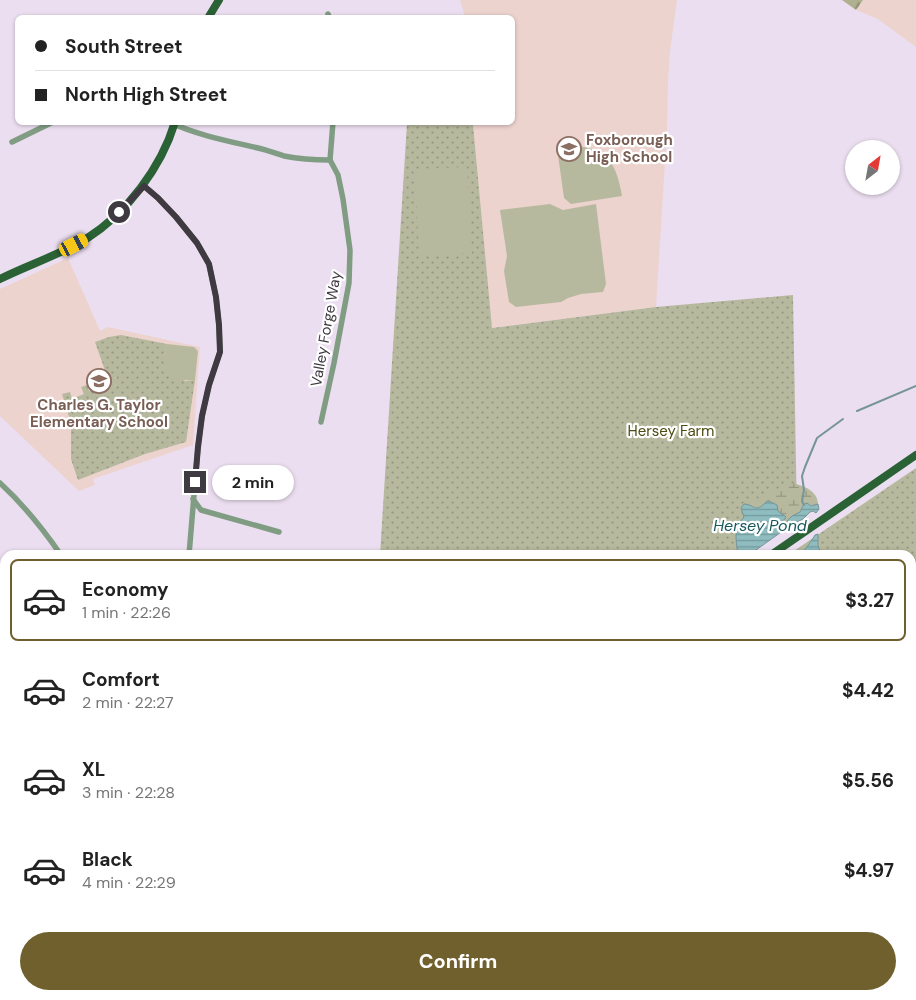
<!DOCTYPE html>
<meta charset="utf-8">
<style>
:root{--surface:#fff;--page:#f2f2f2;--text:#222;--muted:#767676;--line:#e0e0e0;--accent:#6f602d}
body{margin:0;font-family:"DM Sans",sans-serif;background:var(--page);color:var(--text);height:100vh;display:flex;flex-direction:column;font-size:19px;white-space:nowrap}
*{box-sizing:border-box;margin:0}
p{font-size:16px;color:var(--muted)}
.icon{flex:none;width:28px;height:28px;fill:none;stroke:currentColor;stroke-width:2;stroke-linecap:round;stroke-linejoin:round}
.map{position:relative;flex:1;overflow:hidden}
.sheet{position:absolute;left:0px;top:550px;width:916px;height:450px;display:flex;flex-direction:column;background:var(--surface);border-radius:15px 15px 0 0;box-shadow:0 1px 4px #0004}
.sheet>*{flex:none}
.guide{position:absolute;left:15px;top:15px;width:500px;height:110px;border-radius:8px;box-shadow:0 1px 4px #0004;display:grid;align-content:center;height:110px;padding:0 20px;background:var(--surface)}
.needle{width:32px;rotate:31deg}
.fabs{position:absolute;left:845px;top:140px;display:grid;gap:10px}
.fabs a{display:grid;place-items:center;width:55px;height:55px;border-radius:50%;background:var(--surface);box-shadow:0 1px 4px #0004;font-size:25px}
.end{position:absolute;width:22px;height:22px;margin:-11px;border:6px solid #3f3a41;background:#fff;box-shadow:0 0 0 2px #fff}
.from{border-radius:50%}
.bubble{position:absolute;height:35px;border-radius:18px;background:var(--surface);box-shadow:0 1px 4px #0004;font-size:16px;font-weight:700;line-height:35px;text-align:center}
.car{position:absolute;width:15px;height:30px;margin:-15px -8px;border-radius:6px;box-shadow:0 0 4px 1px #0007;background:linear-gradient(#f5c518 24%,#345 0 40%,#f5c518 0 76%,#345 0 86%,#f5c518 0)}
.guide b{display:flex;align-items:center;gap:18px;height:48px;font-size:19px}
.guide b+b{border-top:1px solid var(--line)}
.guide i{width:12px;height:12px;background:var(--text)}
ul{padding:9px 0 0;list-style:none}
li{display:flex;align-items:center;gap:15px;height:82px;margin:0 10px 8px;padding:0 10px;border:2px solid transparent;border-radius:8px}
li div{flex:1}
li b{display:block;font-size:19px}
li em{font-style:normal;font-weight:700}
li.on{border-color:var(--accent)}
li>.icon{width:45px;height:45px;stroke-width:1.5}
.cta{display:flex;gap:10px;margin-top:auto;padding:10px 20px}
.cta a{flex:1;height:58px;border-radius:30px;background:var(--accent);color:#fff;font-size:20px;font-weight:700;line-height:58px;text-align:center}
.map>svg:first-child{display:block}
.education{fill:#edd3ce}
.grass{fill:url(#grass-dots)}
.forest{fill:url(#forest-firs)}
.wetland{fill:url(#wetland-marsh)}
.garden{fill:#b7b99e}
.water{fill:url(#water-rules);stroke:#769599}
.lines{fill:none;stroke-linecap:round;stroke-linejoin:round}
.stream{stroke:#769599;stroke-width:2}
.minor{stroke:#809d83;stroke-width:5.5}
.major{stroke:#2a6135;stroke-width:8}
.highway{stroke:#144921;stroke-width:9}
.route{stroke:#3f3a41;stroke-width:6}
.labels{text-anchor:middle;stroke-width:4.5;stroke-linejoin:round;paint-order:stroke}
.education-label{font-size:15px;font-weight:bold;fill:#785e54;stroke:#fff;text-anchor:start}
.street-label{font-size:15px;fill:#3f3a41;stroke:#fff}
.park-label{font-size:15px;fill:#4c4d12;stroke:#fff}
.water-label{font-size:16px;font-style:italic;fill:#17585c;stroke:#fff}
</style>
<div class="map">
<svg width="916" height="1000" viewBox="0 0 916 1000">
<defs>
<pattern id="grass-dots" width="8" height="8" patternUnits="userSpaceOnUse" patternTransform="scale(1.25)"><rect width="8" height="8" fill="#b7b99e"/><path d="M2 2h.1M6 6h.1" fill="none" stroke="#969782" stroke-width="1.8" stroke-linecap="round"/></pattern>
<pattern id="forest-firs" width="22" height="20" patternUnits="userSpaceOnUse" patternTransform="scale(1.25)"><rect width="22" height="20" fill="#afb18e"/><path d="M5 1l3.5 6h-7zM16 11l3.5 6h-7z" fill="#909176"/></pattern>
<pattern id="wetland-marsh" width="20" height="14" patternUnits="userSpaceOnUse" patternTransform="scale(1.25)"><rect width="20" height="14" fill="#b7b99e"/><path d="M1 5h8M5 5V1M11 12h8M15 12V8" fill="none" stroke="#969782"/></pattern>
<pattern id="water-rules" width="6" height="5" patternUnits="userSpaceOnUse" patternTransform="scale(1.25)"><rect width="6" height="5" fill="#8ebcbf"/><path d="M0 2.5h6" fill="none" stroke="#759a9d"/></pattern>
</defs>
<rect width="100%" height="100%" fill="#ebdef0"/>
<g class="education">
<polygon points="460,0 677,0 670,51 668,81 667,129 656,307 492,328 474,168 471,123 512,122 512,18 465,17"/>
<polygon points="863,0 916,0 916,47 878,19 856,10"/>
<polygon points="68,258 100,331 108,327 200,347 193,445 93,479 95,485 79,491 0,416 0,289"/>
</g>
<g class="grass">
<polygon points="448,122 473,125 492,328 656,307 793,295 797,520 746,555 380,555 407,123"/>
<polygon points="121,335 167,344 164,355 185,381 195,380 186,442 145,454 78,480 71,459 71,423 62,394 70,392 72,399 84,394 81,387 87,385 89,391 95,389 98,398 116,385 115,378 117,377 108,379 95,342 109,337"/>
<polygon points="916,468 916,674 911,674 911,555 788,555"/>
<polygon points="0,634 5,638 5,988 0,995"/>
</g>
<polygon class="forest" points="842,0 863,0 856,10"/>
<path class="wetland" d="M793,483C804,486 818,491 818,504L811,506L808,504L798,514L792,516L782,527L781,525L782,520L785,519C784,516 774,504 771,502C767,504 761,508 756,508C752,508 748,505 744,504L759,498L771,490L782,488Z"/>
<g class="garden">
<path d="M573,146C608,148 616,163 622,196L571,204L564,198L557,148Z"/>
<polygon points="467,167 472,253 419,255 415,169"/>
<polygon points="550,204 563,210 596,204 606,284 603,292 581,294 568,298 561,302 516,307 509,302 504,271 507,256 500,210"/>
<path d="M167,344L194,347L198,351L195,380C167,382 158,370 167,344Z"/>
<polygon points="114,377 118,382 112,389 98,398 95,389 108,379"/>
</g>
<g class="water">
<path d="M767,501L771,502L777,505L778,511L786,517L785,519L781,522V527L792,516L800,512C802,509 802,504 807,503L811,506L818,504L819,509L816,513L813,511L810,512L803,519L791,525L749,555H738C737,548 734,530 738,524C740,521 742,520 744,517L741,508L744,504C756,505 755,514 767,501Z"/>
<path d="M818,534V545L821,555H800C804,551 813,539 815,535Z"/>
</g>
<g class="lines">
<g class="stream">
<polyline points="857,411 916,386"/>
<polyline points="804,505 802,501 804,490 802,476 805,467 817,438 843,419"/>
</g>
<g class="minor">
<polyline points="328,14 330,18"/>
<path d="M169,122C197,135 228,141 258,148C267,150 275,153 284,156C299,159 315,160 330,160"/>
<polyline points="12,142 53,122"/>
<polyline points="144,186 158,198 176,217 197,243 209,264 216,297 219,325 220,352 209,385 202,416 198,447 189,555"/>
<polyline points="321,422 334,363 349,283 350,250 343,199 338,175 330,160 333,122"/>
<path d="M0,483C23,504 43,529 61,555"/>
<polyline points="193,499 201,510 279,532"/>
<polyline points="911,677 916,677"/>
<polyline points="218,995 219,1000"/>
</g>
<g class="major">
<polyline points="208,18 219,0"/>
<path d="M0,279C28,265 59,255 86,239C127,213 161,168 175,122"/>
<polyline points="771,555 916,455"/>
<polyline points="439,1000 439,995"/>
<polyline points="449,1000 449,995"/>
</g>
<g class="highway">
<polyline points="911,868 916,865"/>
<polyline points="911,913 916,910"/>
<polyline points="563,995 569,1000"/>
<polyline points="587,995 601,1000"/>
<polyline points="410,1000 416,995"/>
<polyline points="470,1000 475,995"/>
<polyline points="700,1000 710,995"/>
<polyline points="720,1000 728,995"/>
<polyline points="785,1000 792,995"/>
</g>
</g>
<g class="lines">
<polyline class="route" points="119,212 144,186 158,198 176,217 197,243 209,264 216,297 219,325 220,352 209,385 202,416 198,447 195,482"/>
</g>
<defs>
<symbol id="school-ring" viewBox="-11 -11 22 22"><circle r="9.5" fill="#fff" stroke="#8d6e63" stroke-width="1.5"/><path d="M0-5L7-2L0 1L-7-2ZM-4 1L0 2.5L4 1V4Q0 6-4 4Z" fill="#8d6e63"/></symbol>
</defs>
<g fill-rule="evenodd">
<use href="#school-ring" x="555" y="135" width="28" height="28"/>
<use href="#school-ring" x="85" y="367" width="28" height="28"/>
</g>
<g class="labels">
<g class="education-label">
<text x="586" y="145">Foxborough<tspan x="586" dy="17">High School</tspan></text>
<text x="99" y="410" text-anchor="middle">Charles G. Taylor<tspan x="99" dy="17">Elementary School</tspan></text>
</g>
<g class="street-label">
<text transform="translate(326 329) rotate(-80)" y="5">Valley Forge Way</text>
</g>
<g class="park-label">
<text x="671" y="436">Hersey Farm</text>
</g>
<g class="water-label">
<text x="760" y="531">Hersey Pond</text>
</g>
</g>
</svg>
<div class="fabs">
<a><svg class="needle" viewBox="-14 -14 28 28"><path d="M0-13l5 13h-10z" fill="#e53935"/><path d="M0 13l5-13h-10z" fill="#767676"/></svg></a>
</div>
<i class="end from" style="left:119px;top:212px"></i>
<i class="end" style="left:195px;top:482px"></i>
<div class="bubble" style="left:212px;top:465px;width:82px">2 min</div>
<i class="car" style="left:74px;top:245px;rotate:63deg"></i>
<div class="guide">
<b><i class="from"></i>South Street</b>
<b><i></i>North High Street</b>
</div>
<section class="sheet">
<ul>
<li class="on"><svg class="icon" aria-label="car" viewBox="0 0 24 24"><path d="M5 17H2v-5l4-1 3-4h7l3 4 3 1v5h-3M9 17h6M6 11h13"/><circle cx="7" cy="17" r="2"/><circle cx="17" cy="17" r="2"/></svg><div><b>Economy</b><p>1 min · 22:26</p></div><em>$3.27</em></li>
<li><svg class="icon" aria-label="car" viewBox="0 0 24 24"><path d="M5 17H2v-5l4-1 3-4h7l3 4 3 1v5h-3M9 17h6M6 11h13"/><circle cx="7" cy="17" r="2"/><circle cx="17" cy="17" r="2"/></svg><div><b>Comfort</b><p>2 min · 22:27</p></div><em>$4.42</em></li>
<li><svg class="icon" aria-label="car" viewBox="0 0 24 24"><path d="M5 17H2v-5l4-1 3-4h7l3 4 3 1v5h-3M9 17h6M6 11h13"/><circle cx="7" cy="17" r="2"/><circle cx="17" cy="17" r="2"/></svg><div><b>XL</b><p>3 min · 22:28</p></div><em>$5.56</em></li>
<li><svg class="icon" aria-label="car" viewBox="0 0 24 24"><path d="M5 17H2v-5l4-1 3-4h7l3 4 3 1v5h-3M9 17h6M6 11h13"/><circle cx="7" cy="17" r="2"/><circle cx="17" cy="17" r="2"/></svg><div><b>Black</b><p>4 min · 22:29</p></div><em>$4.97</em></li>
</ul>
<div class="cta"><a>Confirm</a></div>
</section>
</div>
